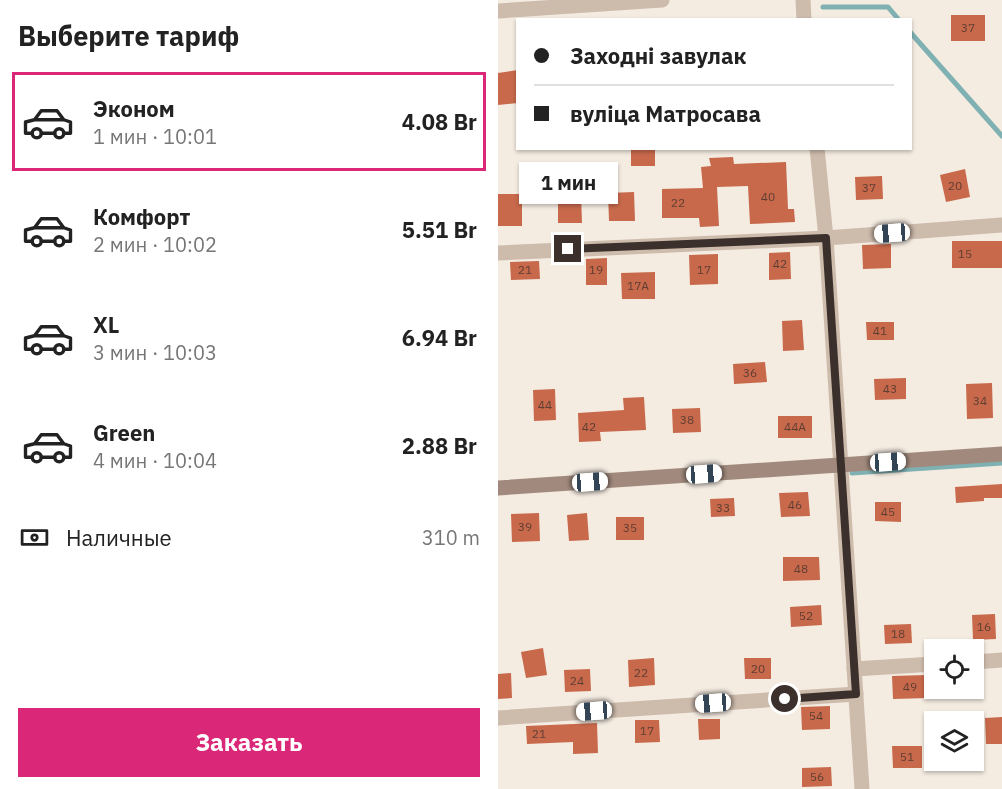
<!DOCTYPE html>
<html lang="ru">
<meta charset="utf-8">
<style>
:root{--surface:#fff;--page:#f2f2f2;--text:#222;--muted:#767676;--line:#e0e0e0;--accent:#db2777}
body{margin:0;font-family:"IBM Plex Sans",sans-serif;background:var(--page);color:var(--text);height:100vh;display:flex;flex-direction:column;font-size:22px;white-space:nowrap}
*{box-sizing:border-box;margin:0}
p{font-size:20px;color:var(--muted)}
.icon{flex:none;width:33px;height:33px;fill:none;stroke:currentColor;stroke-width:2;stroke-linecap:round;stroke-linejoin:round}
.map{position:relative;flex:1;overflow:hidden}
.side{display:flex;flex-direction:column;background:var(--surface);width:498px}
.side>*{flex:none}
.guide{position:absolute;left:18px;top:18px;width:396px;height:132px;border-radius:0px;box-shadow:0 2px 4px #0004;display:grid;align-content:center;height:132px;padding:0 18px;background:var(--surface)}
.controls{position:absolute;left:426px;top:639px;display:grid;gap:12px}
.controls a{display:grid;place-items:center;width:60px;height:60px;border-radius:0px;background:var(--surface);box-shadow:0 2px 4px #0004;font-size:30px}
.end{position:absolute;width:27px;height:27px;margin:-14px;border:8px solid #3b302b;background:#fff;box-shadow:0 0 0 3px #fff}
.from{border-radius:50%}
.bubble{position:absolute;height:42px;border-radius:0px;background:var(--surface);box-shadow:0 2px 4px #0004;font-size:20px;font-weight:800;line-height:42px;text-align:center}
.car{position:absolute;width:18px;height:36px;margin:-18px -9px;border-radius:8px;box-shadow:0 0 4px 2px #0007;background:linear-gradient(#fff 24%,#345 0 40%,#fff 0 76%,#345 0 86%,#fff 0)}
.guide b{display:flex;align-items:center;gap:21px;height:57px;font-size:22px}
.guide b+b{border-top:2px solid var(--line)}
.guide i{width:15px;height:15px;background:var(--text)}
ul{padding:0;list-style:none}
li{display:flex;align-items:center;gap:18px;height:99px;margin:0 12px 9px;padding:0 6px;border:3px solid transparent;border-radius:0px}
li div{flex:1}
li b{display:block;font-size:22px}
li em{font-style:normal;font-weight:800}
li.current{border-color:var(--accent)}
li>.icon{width:54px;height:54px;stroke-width:1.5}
h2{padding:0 18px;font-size:27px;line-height:72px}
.pay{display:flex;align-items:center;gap:15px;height:66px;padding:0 18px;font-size:22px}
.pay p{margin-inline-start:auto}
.primary-button{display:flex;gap:12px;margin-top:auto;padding:12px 18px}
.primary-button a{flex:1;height:69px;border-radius:0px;background:var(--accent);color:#fff;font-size:24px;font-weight:800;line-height:69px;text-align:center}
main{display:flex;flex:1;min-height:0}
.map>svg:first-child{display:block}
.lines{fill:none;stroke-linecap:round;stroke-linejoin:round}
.stream{stroke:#7fb0b2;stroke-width:5}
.building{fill:#c8694b}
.street{stroke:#cdbbac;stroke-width:15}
.secondary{stroke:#a18a7d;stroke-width:15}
.route{stroke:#3b302b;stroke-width:8}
.labels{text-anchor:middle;stroke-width:4.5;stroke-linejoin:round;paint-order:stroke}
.number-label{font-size:12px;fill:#5e3e33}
</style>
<main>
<section class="side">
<h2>Выберите тариф</h2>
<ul>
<li class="current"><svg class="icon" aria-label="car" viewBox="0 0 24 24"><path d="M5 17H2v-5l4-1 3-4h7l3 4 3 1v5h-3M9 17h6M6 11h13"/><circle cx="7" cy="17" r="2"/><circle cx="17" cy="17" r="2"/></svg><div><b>Эконом</b><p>1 мин · 10:01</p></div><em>4.08 Br</em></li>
<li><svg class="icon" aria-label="car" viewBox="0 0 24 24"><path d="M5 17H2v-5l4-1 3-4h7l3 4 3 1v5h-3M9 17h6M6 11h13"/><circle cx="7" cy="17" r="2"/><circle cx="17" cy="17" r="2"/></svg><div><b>Комфорт</b><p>2 мин · 10:02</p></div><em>5.51 Br</em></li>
<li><svg class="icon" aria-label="car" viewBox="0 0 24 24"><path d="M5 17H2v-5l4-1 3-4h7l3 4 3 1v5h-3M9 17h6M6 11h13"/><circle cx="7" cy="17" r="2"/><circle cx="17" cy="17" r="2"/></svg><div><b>XL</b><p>3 мин · 10:03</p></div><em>6.94 Br</em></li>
<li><svg class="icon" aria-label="car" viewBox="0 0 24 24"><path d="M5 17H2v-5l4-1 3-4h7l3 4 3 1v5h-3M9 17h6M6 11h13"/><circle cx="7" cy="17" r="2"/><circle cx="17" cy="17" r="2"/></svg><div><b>Green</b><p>4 мин · 10:04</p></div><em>2.88 Br</em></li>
</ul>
<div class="pay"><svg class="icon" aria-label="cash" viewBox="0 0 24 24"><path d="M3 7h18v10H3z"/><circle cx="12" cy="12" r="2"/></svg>Наличные<p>310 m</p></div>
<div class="primary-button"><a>Заказать</a></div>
</section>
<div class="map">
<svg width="504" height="789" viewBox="0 0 504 789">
<rect width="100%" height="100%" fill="#f4ebe1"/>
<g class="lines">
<g class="stream">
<polyline points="325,7 390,7 401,20"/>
<polyline points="412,32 504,136"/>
<polyline points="354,473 504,463"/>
</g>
</g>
<g class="building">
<rect x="453" y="15" width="34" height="26"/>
<polygon points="20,70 20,103 0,105 0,73"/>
<rect x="133" y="148" width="24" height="18"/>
<polygon points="235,157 236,164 288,162 290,209 296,209 297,222 252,224 250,186 219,187 221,226 202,227 201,218 164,218 164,189 205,188 203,167 213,166 211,158"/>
<polygon points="467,169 472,197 448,202 442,175"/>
<polygon points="384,176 385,199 358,200 357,177"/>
<polygon points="136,192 137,221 111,221 110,193"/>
<rect x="0" y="194" width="24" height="32"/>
<polygon points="60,194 83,194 84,223 60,223"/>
<rect x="454" y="241" width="50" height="27"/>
<polygon points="393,244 393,268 365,269 364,245"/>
<polygon points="292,252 293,279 271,280 271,253"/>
<polygon points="220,254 220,284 192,285 191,255"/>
<polygon points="109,258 109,285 88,285 88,259"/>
<polygon points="41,261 42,279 13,280 12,262"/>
<polygon points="157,272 157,299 124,299 123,273"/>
<polygon points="304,320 306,350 285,351 284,321"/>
<polygon points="368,322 396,322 396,340 369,340"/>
<polygon points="267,362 269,382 236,384 235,364"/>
<polygon points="408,378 408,399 377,400 376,379"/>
<polygon points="494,383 495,418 469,419 468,384"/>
<polygon points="57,389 58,420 36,421 35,390"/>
<polygon points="146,397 148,430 102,432 103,441 81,442 80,413 126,410 125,398"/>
<polygon points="202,408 203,432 175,433 174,409"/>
<rect x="280" y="416" width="34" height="22"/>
<polygon points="504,484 504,498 486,498 486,501 458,503 457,487"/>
<polygon points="310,492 312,516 283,517 281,493"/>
<polygon points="236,498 237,516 213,517 212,499"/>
<polygon points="377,502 403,502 403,522 377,521"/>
<polygon points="41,513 42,541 14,542 13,514"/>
<polygon points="89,513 91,540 71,541 69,515"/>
<rect x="118" y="517" width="28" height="23"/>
<polygon points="285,557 321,557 322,580 285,581"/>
<polygon points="323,605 324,625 293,627 292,607"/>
<polygon points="497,614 498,639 475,640 474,615"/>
<polygon points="413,624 414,643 387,644 386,625"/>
<polygon points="45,648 49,675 28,678 23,652"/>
<polygon points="156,658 157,685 131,687 130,660"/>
<polygon points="246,658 273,658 273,679 247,679"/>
<polygon points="92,669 93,691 67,692 66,670"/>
<polygon points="13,673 14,698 0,699 0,674"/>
<polygon points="429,675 430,698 395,699 394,676"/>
<polygon points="332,706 332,729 304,730 303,707"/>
<polygon points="504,717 504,744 488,744 487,718"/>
<polygon points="200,719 222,719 222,739 201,740"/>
<polygon points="137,720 161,720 162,742 137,743"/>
<polygon points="99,723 100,753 75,754 75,742 29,744 28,726"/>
<polygon points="394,746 424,746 424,768 395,768"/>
<polygon points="333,767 334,786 304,787 304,768"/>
</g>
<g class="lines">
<g class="street">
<polyline points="305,0 306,20"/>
<polyline points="0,11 164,0"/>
<polyline points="319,148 328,238 364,789"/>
<polyline points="0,253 328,238 504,225"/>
<polyline points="476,662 504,660"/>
<polyline points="356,669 436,664"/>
<polyline points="0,718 358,694"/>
</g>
<polyline class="secondary" points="0,488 504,454"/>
</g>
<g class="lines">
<polyline class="route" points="70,249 328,238 358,694 287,699"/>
</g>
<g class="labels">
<g class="number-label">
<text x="470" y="32">37</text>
<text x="457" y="190">20</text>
<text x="371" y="192">37</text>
<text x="270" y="201">40</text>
<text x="180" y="207">22</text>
<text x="467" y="258">15</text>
<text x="282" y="268">42</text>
<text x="27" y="274">21</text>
<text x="98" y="274">19</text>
<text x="206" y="274">17</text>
<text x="140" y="290">17А</text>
<text x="382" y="335">41</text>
<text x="252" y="377">36</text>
<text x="392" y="393">43</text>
<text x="482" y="405">34</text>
<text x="47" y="409">44</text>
<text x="189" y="424">38</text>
<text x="91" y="431">42</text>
<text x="297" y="431">44А</text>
<text x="297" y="509">46</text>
<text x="225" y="512">33</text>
<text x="390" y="516">45</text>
<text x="27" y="531">39</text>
<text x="132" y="532">35</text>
<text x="303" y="573">48</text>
<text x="308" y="620">52</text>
<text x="486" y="631">16</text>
<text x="400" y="638">18</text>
<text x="260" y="673">20</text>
<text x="143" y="677">22</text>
<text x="79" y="685">24</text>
<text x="412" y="691">49</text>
<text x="318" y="720">54</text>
<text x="149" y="735">17</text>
<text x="41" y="738">21</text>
<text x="409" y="761">51</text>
<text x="319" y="781">56</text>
</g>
</g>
</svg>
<div class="controls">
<a><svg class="icon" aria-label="locate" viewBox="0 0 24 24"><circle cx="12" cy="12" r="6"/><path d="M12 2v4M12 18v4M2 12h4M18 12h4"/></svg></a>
<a><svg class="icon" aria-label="layers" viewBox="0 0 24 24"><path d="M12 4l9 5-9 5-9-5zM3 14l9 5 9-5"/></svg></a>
</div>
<i class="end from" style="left:287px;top:699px"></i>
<i class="end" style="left:70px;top:249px"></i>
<div class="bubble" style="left:21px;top:162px;width:99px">1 мин</div>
<i class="car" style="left:394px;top:233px;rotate:266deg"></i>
<i class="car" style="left:390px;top:462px;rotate:86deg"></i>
<i class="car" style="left:206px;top:474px;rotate:86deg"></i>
<i class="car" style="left:92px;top:482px;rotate:86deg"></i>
<i class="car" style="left:215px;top:703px;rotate:266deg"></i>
<i class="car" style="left:96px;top:711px;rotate:266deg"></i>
<div class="guide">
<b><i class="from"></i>Заходні завулак</b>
<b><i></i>вуліца Матросава</b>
</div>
</div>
</main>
